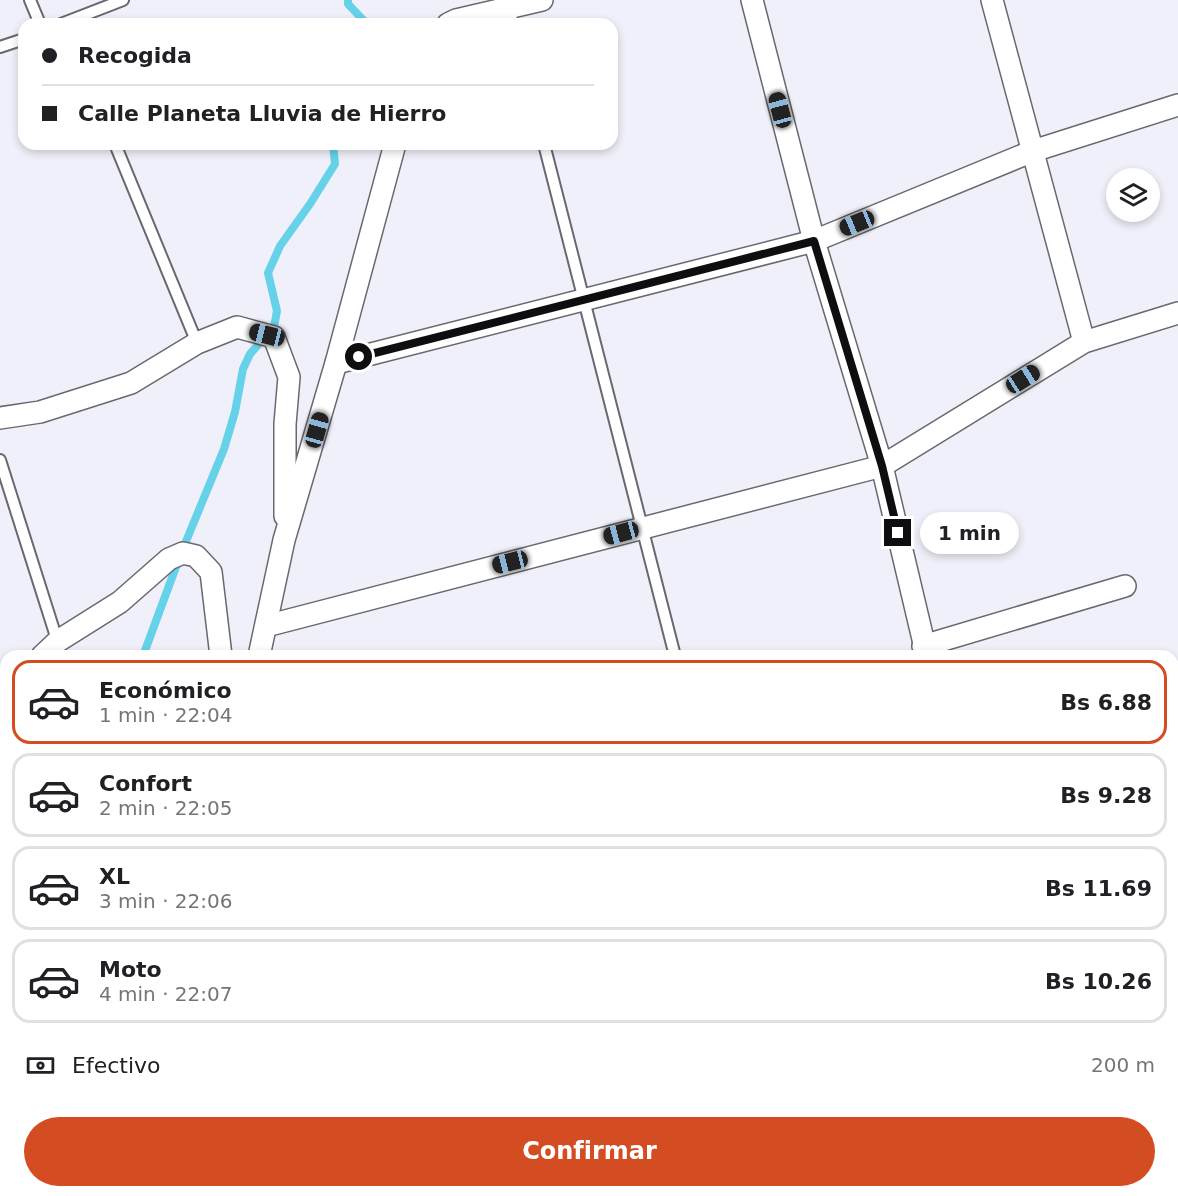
<!DOCTYPE html>
<html lang="es">
<meta charset="utf-8">
<style>
:root{--surface:#fff;--page:#f2f2f2;--text:#202124;--muted:#757577;--line:#e0e0e0;--accent:#d44c22}
body{margin:0;font-family:"DejaVu Sans",sans-serif;background:var(--page);color:var(--text);height:100vh;display:flex;flex-direction:column;font-size:22px;white-space:nowrap}
*{box-sizing:border-box;margin:0}
p{font-size:20px;color:var(--muted)}
.icon{flex:none;width:33px;height:33px;fill:none;stroke:currentColor;stroke-width:2;stroke-linecap:round;stroke-linejoin:round}
.map{position:relative;flex:1;overflow:hidden}
.side{position:absolute;left:0px;top:650px;width:1179px;height:548px;display:flex;flex-direction:column;background:var(--surface);border-radius:18px 18px 0 0;box-shadow:0 3px 9px #0003}
.side>*{flex:none}
.guide{position:absolute;left:18px;top:18px;width:600px;height:132px;border-radius:18px;box-shadow:0 3px 9px #0003;display:grid;align-content:center;height:132px;padding:0 24px;background:var(--surface)}
.buttons{position:absolute;left:1106px;top:168px;display:grid;gap:12px}
.buttons a{display:grid;place-items:center;width:54px;height:54px;border-radius:50%;background:var(--surface);box-shadow:0 3px 9px #0003;font-size:30px}
.end{position:absolute;width:27px;height:27px;margin:-14px;border:8px solid #0e0e11;background:#fff;box-shadow:0 0 0 3px #fff}
.from{border-radius:50%}
.bubble{position:absolute;height:42px;border-radius:21px;background:var(--surface);box-shadow:0 3px 9px #0003;font-size:20px;font-weight:800;line-height:42px;text-align:center}
.car{position:absolute;width:18px;height:36px;margin:-18px -9px;border-radius:8px;box-shadow:0 0 4px 2px #0007;background:linear-gradient(#222 24%,#8ab4d8 0 40%,#222 0 76%,#8ab4d8 0 86%,#222 0)}
.guide b{display:flex;align-items:center;gap:21px;height:57px;font-size:22px}
.guide b+b{border-top:2px solid var(--line)}
.guide i{width:15px;height:15px;background:var(--text)}
ul{padding:10px 0 0;list-style:none}
li{display:flex;align-items:center;gap:18px;height:84px;margin:0 12px 9px;padding:0 12px;border:3px solid var(--line);border-radius:18px}
li div{flex:1}
li b{display:block;font-size:22px}
li em{font-style:normal;font-weight:800}
li.active{border-color:var(--accent)}
li>.icon{width:54px;height:54px;stroke-width:1.5}
.pay{display:flex;align-items:center;gap:15px;height:66px;padding:0 24px;font-size:22px}
.pay p{margin-inline-start:auto}
.cta{display:flex;gap:12px;margin-top:auto;padding:12px 24px}
.cta a{flex:1;height:69px;border-radius:36px;background:var(--accent);color:#fff;font-size:24px;font-weight:800;line-height:69px;text-align:center}
.map>svg:first-child{display:block}
.lines{fill:none;stroke-linecap:round;stroke-linejoin:round}
.stream{stroke:#66d2ea;stroke-width:8}
.service-casing{stroke:#686870;stroke-width:14}
.minor-casing{stroke:#686870;stroke-width:24}
.path{stroke:#919198;stroke-width:4;stroke-dasharray:3 3;stroke-linecap:butt}
.service{stroke:#fff;stroke-width:10}
.minor{stroke:#fff;stroke-width:21}
.route{stroke:#0e0e11;stroke-width:8}
</style>
<div class="map">
<svg width="1178" height="1196" viewBox="0 0 1178 1196">
<rect width="100%" height="100%" fill="#eff0f9"/>
<g class="lines">
<g class="stream">
<polyline points="348,0 348,4 367,24"/>
<polyline points="143,656 180,556 224,449 235,412 243,369 250,354 274,327 277,311 268,273 280,246 310,204 335,164 333,144"/>
<polyline points="129,1191 130,1196"/>
<polyline points="416,1196 416,1191"/>
</g>
<defs>
<g id="service">
<polyline points="30,0 40,24"/>
<polyline points="509,8 513,24"/>
<polyline points="61,24 123,0"/>
<polyline points="0,47 24,39"/>
<polyline points="115,144 197,343"/>
<polyline points="544,144 675,656"/>
<polyline points="0,460 58,643"/>
<polyline points="0,950 6,863"/>
<polyline points="0,998 6,1125"/>
<polyline points="9,1191 9,1196"/>
<polyline points="908,1196 914,1191"/>
</g>
<g id="minor">
<polyline points="752,0 814,241 882,466 927,656"/>
<polyline points="992,0 1084,342"/>
<polyline points="448,24 456,20 542,0"/>
<polyline points="336,363 814,241 1033,151 1178,105"/>
<polyline points="0,418 40,412 131,383 197,343 237,327 274,337 289,377 285,424 285,516"/>
<polyline points="266,626 882,466 1084,342 1178,313"/>
<polyline points="923,646 1125,586"/>
<polyline points="42,656 58,641 120,602 169,559 183,553 196,556 211,572 221,656"/>
<polyline points="259,656 284,540 336,363 395,144"/>
<polyline points="0,692 6,686"/>
<polyline points="1173,808 1178,806"/>
<polyline points="1102,1196 1103,1191"/>
</g>
</defs>
<use href="#service" class="service-casing"/>
<use href="#minor" class="minor-casing"/>
<polyline class="path" points="636,1196 638,1191"/>
<use href="#service" class="service"/>
<use href="#minor" class="minor"/>
</g>
<g class="lines">
<polyline class="route" points="359,357 814,241 882,466 898,533"/>
</g>
</svg>
<div class="buttons">
<a><svg class="icon" aria-label="layers" viewBox="0 0 24 24"><path d="M12 4l9 5-9 5-9-5zM3 14l9 5 9-5"/></svg></a>
</div>
<i class="end from" style="left:359px;top:357px"></i>
<i class="end" style="left:898px;top:533px"></i>
<div class="bubble" style="left:920px;top:512px;width:99px">1 min</div>
<i class="car" style="left:780px;top:110px;rotate:345deg"></i>
<i class="car" style="left:857px;top:223px;rotate:248deg"></i>
<i class="car" style="left:267px;top:335px;rotate:284deg"></i>
<i class="car" style="left:1023px;top:379px;rotate:58deg"></i>
<i class="car" style="left:317px;top:430px;rotate:16deg"></i>
<i class="car" style="left:621px;top:533px;rotate:255deg"></i>
<i class="car" style="left:510px;top:562px;rotate:256deg"></i>
<div class="guide">
<b><i class="from"></i>Recogida</b>
<b><i></i>Calle Planeta Lluvia de Hierro</b>
</div>
<section class="side">
<ul>
<li class="active"><svg class="icon" aria-label="car" viewBox="0 0 24 24"><path d="M5 17H2v-5l4-1 3-4h7l3 4 3 1v5h-3M9 17h6M6 11h13"/><circle cx="7" cy="17" r="2"/><circle cx="17" cy="17" r="2"/></svg><div><b>Económico</b><p>1 min · 22:04</p></div><em>Bs 6.88</em></li>
<li><svg class="icon" aria-label="car" viewBox="0 0 24 24"><path d="M5 17H2v-5l4-1 3-4h7l3 4 3 1v5h-3M9 17h6M6 11h13"/><circle cx="7" cy="17" r="2"/><circle cx="17" cy="17" r="2"/></svg><div><b>Confort</b><p>2 min · 22:05</p></div><em>Bs 9.28</em></li>
<li><svg class="icon" aria-label="car" viewBox="0 0 24 24"><path d="M5 17H2v-5l4-1 3-4h7l3 4 3 1v5h-3M9 17h6M6 11h13"/><circle cx="7" cy="17" r="2"/><circle cx="17" cy="17" r="2"/></svg><div><b>XL</b><p>3 min · 22:06</p></div><em>Bs 11.69</em></li>
<li><svg class="icon" aria-label="car" viewBox="0 0 24 24"><path d="M5 17H2v-5l4-1 3-4h7l3 4 3 1v5h-3M9 17h6M6 11h13"/><circle cx="7" cy="17" r="2"/><circle cx="17" cy="17" r="2"/></svg><div><b>Moto</b><p>4 min · 22:07</p></div><em>Bs 10.26</em></li>
</ul>
<div class="pay"><svg class="icon" aria-label="cash" viewBox="0 0 24 24"><path d="M3 7h18v10H3z"/><circle cx="12" cy="12" r="2"/></svg>Efectivo<p>200 m</p></div>
<div class="cta"><a>Confirmar</a></div>
</section>
</div>
